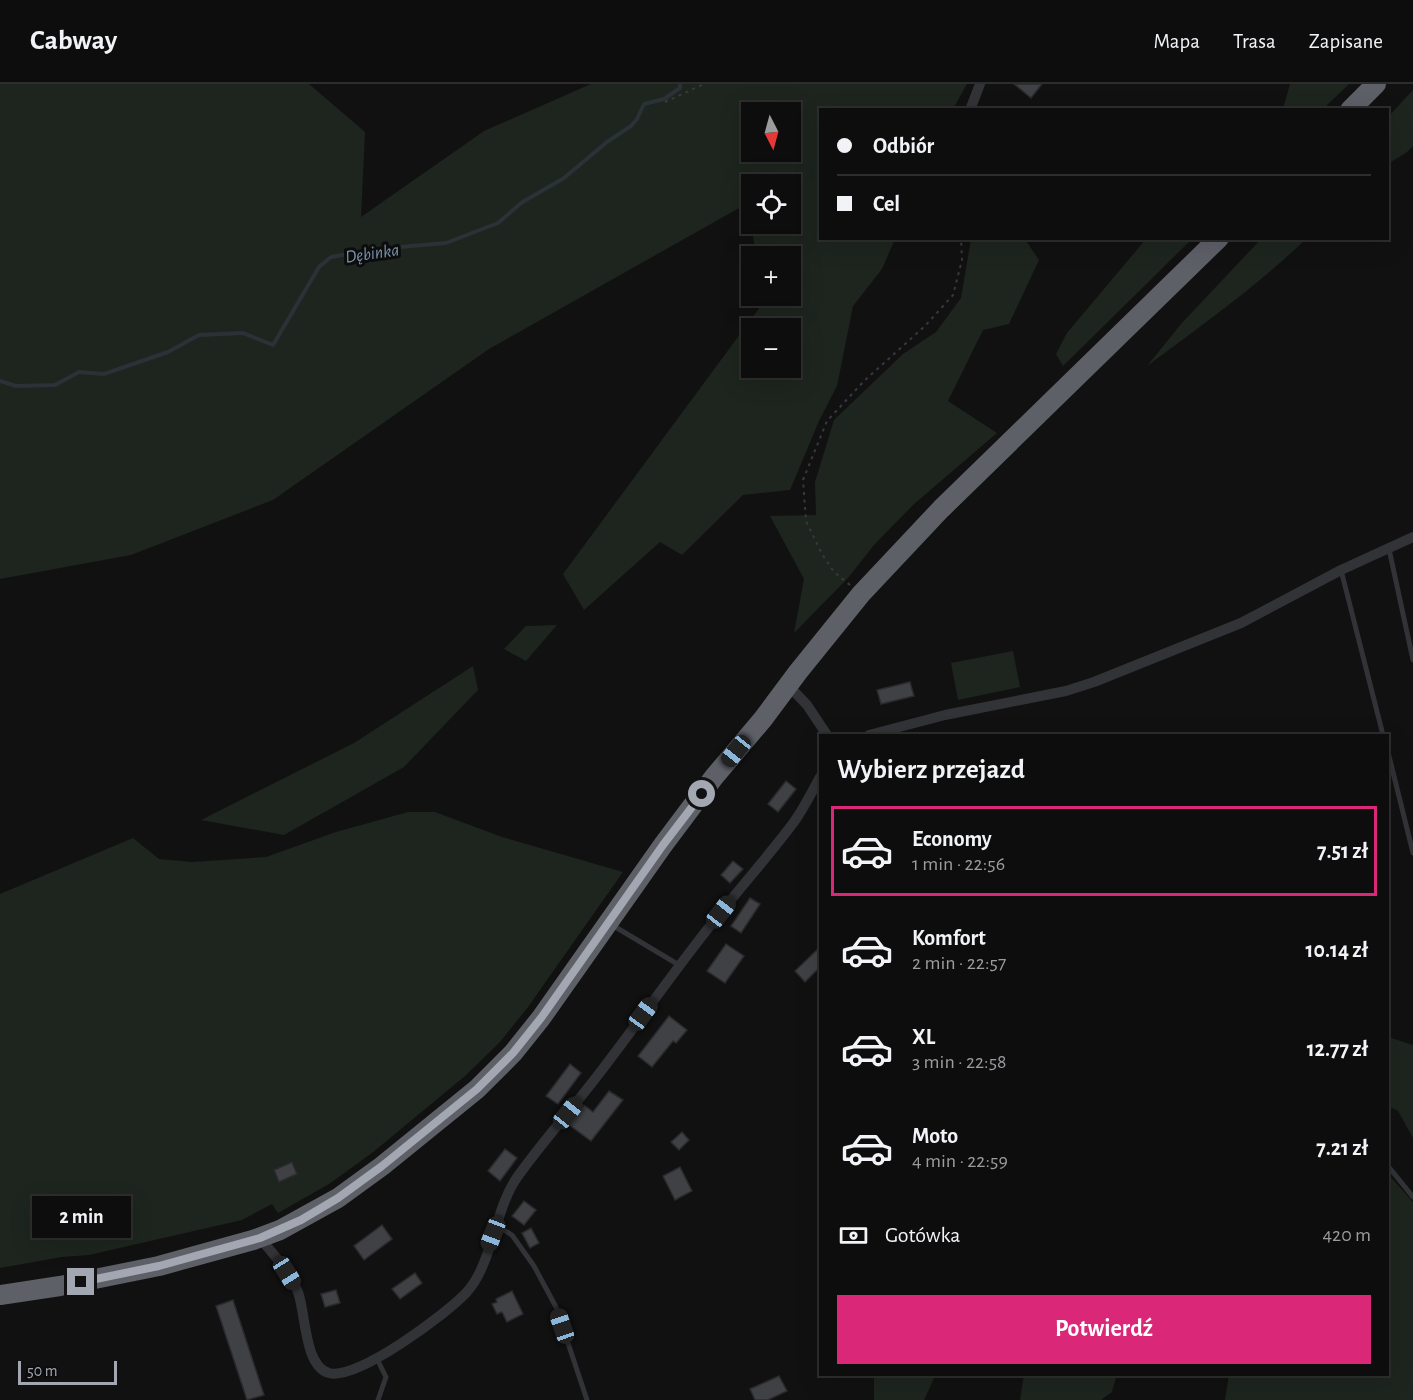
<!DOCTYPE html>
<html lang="pl">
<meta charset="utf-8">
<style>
:root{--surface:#0d0d0e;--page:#1b1b1c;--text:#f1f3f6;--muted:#9a9c9e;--line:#2d2d2e;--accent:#db2777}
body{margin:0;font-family:"Alegreya Sans",sans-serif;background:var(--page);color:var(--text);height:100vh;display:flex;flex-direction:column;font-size:22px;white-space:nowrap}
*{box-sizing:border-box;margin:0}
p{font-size:20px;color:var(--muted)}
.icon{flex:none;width:33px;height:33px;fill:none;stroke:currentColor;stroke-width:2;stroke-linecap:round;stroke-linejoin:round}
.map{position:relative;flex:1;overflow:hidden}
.details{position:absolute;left:819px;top:650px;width:570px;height:642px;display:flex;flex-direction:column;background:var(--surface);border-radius:0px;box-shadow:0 6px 24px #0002,0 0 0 2px var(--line)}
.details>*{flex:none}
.banner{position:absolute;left:819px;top:24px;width:570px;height:132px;border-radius:0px;box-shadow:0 6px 24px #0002,0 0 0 2px var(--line);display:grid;align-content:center;height:132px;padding:0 18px;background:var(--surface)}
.needle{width:39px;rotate:174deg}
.tools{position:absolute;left:741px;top:18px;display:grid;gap:12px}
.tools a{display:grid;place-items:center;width:60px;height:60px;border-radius:0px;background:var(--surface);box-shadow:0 6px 24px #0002,0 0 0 2px var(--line);font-size:30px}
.scale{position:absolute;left:18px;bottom:15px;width:99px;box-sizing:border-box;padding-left:6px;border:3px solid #a3a7b2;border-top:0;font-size:16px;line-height:21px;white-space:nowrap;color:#a3a7b2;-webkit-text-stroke:4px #0c0c0d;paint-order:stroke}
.end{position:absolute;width:27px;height:27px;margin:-14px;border:8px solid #a3a7b2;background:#111;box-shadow:0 0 0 3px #111}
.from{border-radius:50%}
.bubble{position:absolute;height:42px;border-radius:0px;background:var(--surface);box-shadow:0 6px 24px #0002,0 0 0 2px var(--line);font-size:20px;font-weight:700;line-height:42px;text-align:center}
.car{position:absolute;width:18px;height:36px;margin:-18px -9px;border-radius:8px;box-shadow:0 0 4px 2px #0007;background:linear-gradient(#222 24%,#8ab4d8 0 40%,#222 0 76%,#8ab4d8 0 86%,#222 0)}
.banner b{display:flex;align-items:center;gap:21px;height:57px;font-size:22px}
.banner b+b{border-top:2px solid var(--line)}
.banner i{width:15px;height:15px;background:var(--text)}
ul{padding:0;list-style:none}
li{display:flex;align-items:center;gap:18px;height:90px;margin:0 12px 9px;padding:0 6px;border:3px solid transparent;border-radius:0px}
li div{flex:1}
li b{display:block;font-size:22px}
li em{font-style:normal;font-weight:700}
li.active{border-color:var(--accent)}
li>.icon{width:54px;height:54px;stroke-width:1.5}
h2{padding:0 18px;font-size:27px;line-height:72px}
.pay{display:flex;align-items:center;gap:15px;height:66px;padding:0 18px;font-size:22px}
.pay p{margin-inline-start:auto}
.cta{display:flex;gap:12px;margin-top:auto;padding:12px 18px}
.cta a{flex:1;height:69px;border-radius:0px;background:var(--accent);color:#fff;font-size:24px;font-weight:700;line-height:69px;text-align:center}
header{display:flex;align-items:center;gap:36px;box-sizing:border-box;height:84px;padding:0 30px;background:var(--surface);border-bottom:2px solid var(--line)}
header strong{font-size:28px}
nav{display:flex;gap:33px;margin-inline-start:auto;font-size:21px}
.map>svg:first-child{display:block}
.green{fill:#1d251e;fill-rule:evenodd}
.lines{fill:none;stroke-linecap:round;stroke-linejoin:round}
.stream{stroke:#2a3137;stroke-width:4}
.building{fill:#404145;stroke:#2b2b2e;stroke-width:1.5}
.path{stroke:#38393e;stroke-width:2;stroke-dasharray:3 4.5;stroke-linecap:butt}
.lane{stroke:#323337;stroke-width:5}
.street{stroke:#323337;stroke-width:10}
.highway{stroke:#5e6068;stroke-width:20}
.route{stroke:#a3a7b2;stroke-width:8}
.labels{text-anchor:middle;stroke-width:6;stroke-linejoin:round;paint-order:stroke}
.water-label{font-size:18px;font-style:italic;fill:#7b94ac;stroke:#0c0c0d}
</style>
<header>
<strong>Cabway</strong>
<nav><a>Mapa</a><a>Trasa</a><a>Zapisane</a></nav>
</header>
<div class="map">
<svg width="1413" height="1316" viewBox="0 0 1413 1316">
<rect width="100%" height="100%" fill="#111112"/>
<g class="green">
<path d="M0,0H309L365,48L361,133L484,47L591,0H967L953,25L820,26V154L895,155L882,185L853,222L837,302L819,337L790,406L743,411L682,471L660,458L584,526L563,490L763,219L762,212H790V172H756L748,119L489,265L273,416L131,471L0,495ZM752,28H790V68H752ZM752,100H790V140H752ZM752,244H790V284H752Z"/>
<polygon points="1290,0 1349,0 1323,25 1283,25"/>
<polygon points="1413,6 1413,62 1407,68 1388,80 1388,33"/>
<polygon points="971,155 1025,155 1039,176 1009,240 983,246 948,317 997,349 913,421 874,461 848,494 794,549 804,495 770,432 816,431 815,398 834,336 903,270 936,248 961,214"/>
<polygon points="1146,155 1192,155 1063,282 1056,270 1067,249"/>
<path d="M1261,155H1306C1257,202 1201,242 1147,282L1181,240Z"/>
<polygon points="557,541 526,577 504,565 526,542"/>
<polygon points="1013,567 1020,603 958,616 951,579"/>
<polygon points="473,582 478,606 404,683 284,751 201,736 354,659"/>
<polygon points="408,728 435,728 502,753 623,788 528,923 500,958 465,992 372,1069 329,1100 278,1129 272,1120 242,1136 89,1171 62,1173 0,1184 0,810 133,754 159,775 192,778 266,773 336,748"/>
<polygon points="1388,953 1413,961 1413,1054 1398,1027 1388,1022"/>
<polygon points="1388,1090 1413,1118 1413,1316 1225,1316 1229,1290 1388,1290"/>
<polygon points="874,1290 936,1290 924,1316 874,1316"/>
<polygon points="1024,1290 1117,1290 1112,1308 1101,1316 1020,1316"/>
</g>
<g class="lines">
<polyline class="stream" points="0,297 16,302 55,301 79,288 104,290 168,268 199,251 243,249 273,261 319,183 331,173 377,165 446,159 498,139 521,119 564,94 607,58 631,42 637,35 644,20 664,15 680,4 680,0"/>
</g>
<g class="building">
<polygon points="1014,0 1042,0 1031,14"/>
<polygon points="910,598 914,612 881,620 877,606"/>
<polygon points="786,697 796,705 778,728 768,720"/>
<polygon points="733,777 743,785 730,799 721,791"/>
<polygon points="750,814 760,820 741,849 731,842"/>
<polygon points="726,860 744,872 725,899 707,887"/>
<polygon points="820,863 820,883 805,898 795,887"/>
<polygon points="669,932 687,946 676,959 673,957 652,983 638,972"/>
<polygon points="570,980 581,989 558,1020 546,1012"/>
<polygon points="609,1007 623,1016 591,1057 568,1040 584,1021 593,1028"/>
<polygon points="682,1048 689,1056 679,1066 671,1058"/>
<polygon points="505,1065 517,1074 500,1097 488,1087"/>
<polygon points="292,1078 297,1090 279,1098 274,1086"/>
<polygon points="680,1083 692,1107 675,1116 663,1092"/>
<polygon points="524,1117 536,1126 524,1141 512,1132"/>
<polygon points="382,1141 392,1155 364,1176 354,1162"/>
<polygon points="531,1144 539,1159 530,1164 522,1149"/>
<polygon points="415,1189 422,1199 400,1215 392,1205"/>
<polygon points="336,1206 340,1219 325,1223 321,1210"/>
<polygon points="512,1207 523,1230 507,1238 502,1228 497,1230 492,1220 497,1218 496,1215"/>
<polygon points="233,1216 264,1311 247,1316 216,1222"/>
<polygon points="779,1292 787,1307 768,1316 755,1316 750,1305"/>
</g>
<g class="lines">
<g class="path">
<polyline points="665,18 704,0"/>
<polyline points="850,501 834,488 822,470 806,437 803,396 827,337 864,297 925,242 953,211 962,176 961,154"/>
</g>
<g class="lane">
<polyline points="1389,465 1413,576"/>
<polyline points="1341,486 1383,651"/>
<polyline points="1388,668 1413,769"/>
<polyline points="612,841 679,881"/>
<polyline points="1388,1082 1413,1113"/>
<polyline points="496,1141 512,1151 534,1182 556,1223 587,1316"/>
<polyline points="377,1275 386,1293 378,1316"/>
</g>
<g class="street">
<polyline points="970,26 980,0"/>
<polyline points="788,601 807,621 827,651"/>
<polyline points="869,651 945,631 1066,607 1094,598 1241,539 1341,486 1413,453"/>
<path d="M260,1154C273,1170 290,1188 298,1208C306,1230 304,1282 329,1289C357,1297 446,1230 466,1209C493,1180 494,1125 518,1092C543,1057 572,1025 598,991C636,942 671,891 710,842C737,807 767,774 794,738C804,724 812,708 820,693"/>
</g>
<g class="highway">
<polyline points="1350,26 1376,0"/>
<polyline points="0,1211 60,1202 159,1182 253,1156 280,1146 338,1114 382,1082 477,1005 513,969 541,934 663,761 714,693 763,635 798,588 861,510 941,425 1219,154"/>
</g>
</g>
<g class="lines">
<polyline class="route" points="81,1198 159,1182 260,1154 301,1136 338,1114 382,1082 477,1005 513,969 541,934 663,761 702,710"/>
</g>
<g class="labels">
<g class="water-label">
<text transform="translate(372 169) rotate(-8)" y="6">Dębinka</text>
</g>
</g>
</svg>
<div class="tools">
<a><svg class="needle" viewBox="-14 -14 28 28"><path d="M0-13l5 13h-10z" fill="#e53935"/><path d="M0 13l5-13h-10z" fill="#9a9c9e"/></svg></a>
<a><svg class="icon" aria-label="locate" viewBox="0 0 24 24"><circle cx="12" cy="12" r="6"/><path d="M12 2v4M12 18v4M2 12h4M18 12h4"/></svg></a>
<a>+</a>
<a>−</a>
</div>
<div class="scale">50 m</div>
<i class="end from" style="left:702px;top:710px"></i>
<i class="end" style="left:81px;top:1198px"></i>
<div class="bubble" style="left:32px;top:1112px;width:99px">2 min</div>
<i class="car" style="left:736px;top:667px;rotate:219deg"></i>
<i class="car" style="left:721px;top:828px;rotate:38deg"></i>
<i class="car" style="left:643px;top:930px;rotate:36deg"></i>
<i class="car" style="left:568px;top:1029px;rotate:39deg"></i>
<i class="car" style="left:493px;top:1150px;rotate:201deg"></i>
<i class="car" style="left:287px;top:1189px;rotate:148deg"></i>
<i class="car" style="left:562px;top:1242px;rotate:341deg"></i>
<div class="banner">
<b><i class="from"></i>Odbiór</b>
<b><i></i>Cel</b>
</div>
<section class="details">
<h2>Wybierz przejazd</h2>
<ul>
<li class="active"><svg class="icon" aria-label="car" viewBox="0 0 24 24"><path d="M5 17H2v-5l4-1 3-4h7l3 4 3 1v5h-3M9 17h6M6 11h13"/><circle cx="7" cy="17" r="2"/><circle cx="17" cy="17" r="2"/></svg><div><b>Economy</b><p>1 min · 22:56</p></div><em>7.51 zł</em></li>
<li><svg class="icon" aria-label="car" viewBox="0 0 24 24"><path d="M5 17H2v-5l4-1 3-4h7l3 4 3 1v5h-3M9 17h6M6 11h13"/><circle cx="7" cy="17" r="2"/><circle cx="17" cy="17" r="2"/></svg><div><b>Komfort</b><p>2 min · 22:57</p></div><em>10.14 zł</em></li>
<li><svg class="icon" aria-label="car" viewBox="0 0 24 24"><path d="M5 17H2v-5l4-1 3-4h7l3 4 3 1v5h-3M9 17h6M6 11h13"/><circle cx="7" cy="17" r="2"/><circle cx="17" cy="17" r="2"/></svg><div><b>XL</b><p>3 min · 22:58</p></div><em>12.77 zł</em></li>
<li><svg class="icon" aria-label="car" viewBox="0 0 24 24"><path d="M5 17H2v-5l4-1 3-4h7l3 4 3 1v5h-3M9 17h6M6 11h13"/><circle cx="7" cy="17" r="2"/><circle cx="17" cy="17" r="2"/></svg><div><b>Moto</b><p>4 min · 22:59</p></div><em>7.21 zł</em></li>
</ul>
<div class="pay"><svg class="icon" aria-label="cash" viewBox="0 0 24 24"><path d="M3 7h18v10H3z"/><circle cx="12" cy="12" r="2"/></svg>Gotówka<p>420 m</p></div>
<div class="cta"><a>Potwierdź</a></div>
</section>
</div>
